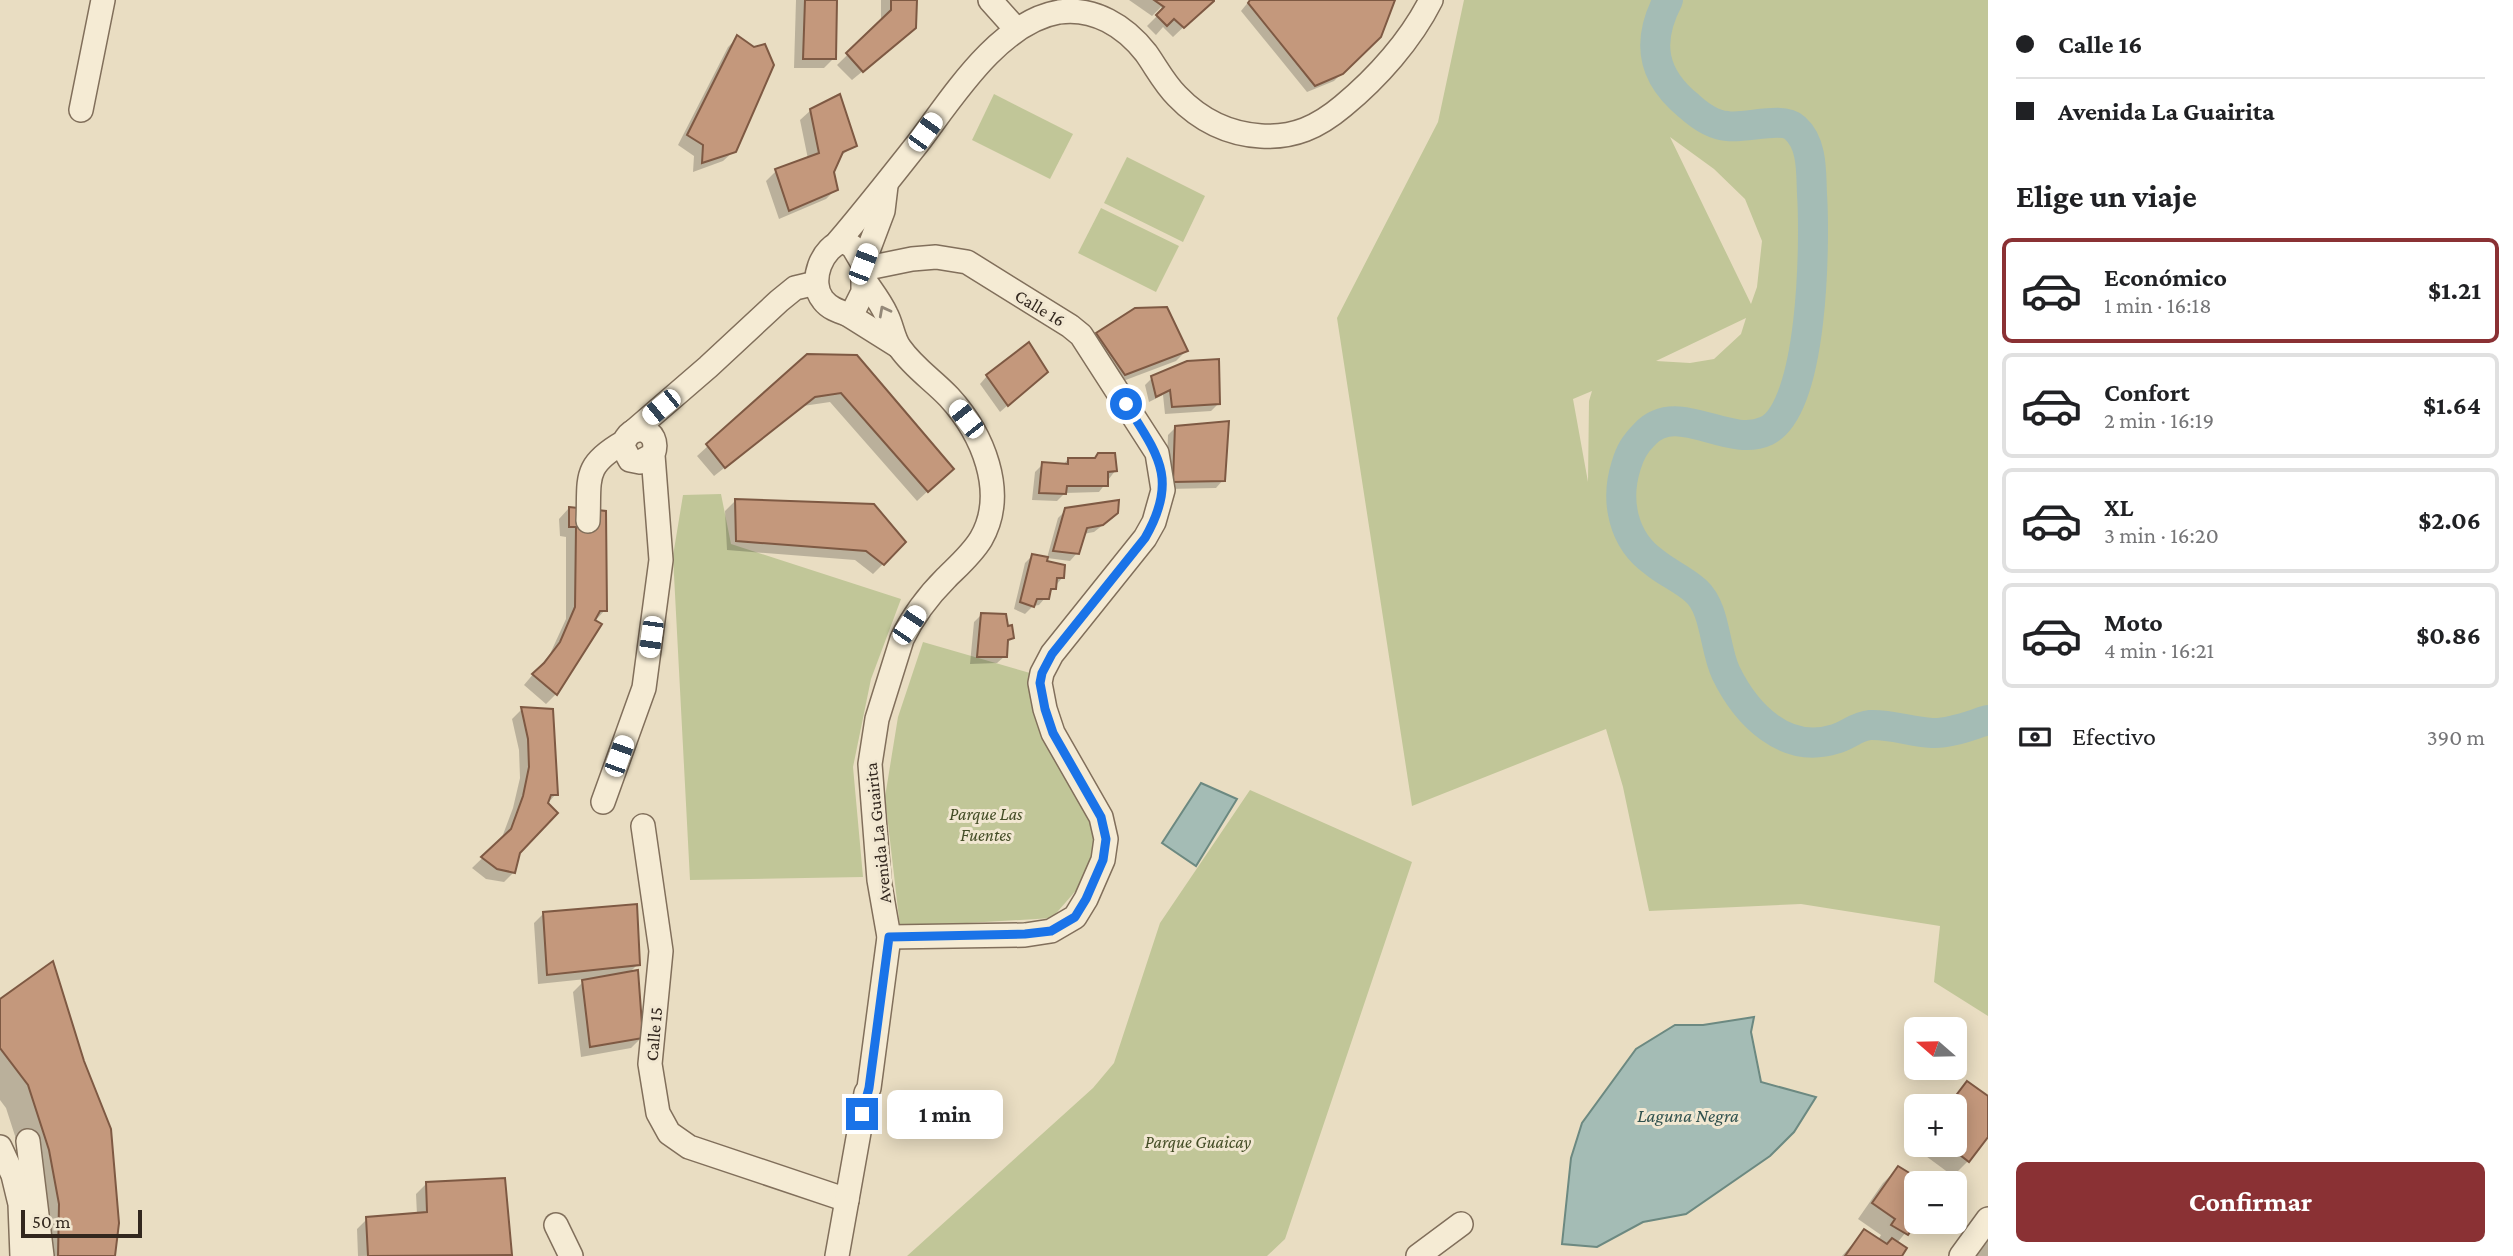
<!DOCTYPE html>
<html lang="es">
<meta charset="utf-8">
<style>
:root{--surface:#fff;--page:#f2f2f2;--text:#202124;--muted:#757577;--line:#e0e0e0;--accent:#8a3134}
body{margin:0;font-family:"Crimson Pro",serif;background:var(--page);color:var(--text);height:100vh;display:flex;flex-direction:column;font-size:26px;white-space:nowrap}
*{box-sizing:border-box;margin:0}
p{font-size:23px;color:var(--muted)}
.icon{flex:none;width:38px;height:38px;fill:none;stroke:currentColor;stroke-width:2;stroke-linecap:round;stroke-linejoin:round}
.map{position:relative;flex:1;overflow:hidden}
.side{display:flex;flex-direction:column;background:var(--surface);width:525px}
.side>*{flex:none}
.top-card{display:grid;align-content:center;height:154px;padding:0 28px;background:var(--surface)}
.needle{width:46px;rotate:290deg}
.controls{position:absolute;left:1904px;top:1017px;display:grid;gap:14px}
.controls a{display:grid;place-items:center;width:63px;height:63px;border-radius:10px;background:var(--surface);box-shadow:0 4px 18px #0003;font-size:35px}
.scale{position:absolute;left:21px;bottom:18px;width:121px;box-sizing:border-box;padding-left:7px;border:4px solid #32271e;border-top:0;font-size:19px;line-height:24px;white-space:nowrap;color:#32271e;-webkit-text-stroke:5px #f1e7d1;paint-order:stroke}
.end{position:absolute;width:32px;height:32px;margin:-16px;border:9px solid #1a73e8;background:#fff;box-shadow:0 0 0 4px #fff}
.from{border-radius:50%}
.bubble{position:absolute;height:49px;border-radius:10px;background:var(--surface);box-shadow:0 4px 18px #0003;font-size:23px;font-weight:700;line-height:49px;text-align:center}
.car{position:absolute;width:21px;height:42px;margin:-21px -10px;border-radius:9px;box-shadow:0 0 5px 2px #0007;background:linear-gradient(#fff 24%,#345 0 40%,#fff 0 76%,#345 0 86%,#fff 0)}
.top-card b{display:flex;align-items:center;gap:24px;height:66px;font-size:26px}
.top-card b+b{border-top:2px solid var(--line)}
.top-card i{width:18px;height:18px;background:var(--text)}
ul{padding:0;list-style:none}
li{display:flex;align-items:center;gap:21px;height:105px;margin:0 14px 10px;padding:0 14px;border:4px solid var(--line);border-radius:10px}
li div{flex:1}
li b{display:block;font-size:26px}
li em{font-style:normal;font-weight:700}
li.selected{border-color:var(--accent)}
li>.icon{width:63px;height:63px;stroke-width:1.5}
h2{padding:0 28px;font-size:32px;line-height:84px}
.pay{display:flex;align-items:center;gap:18px;height:77px;padding:0 28px;font-size:26px}
.pay p{margin-inline-start:auto}
.action{display:flex;gap:14px;margin-top:auto;padding:14px 28px}
.action a{flex:1;height:80px;border-radius:10px;background:var(--accent);color:#fff;font-size:28px;font-weight:700;line-height:80px;text-align:center}
main{display:flex;flex:1;min-height:0}
.map>svg:first-child{display:block}
.green{fill:#c1c698;fill-rule:evenodd}
.water{fill:#a4bcb5;stroke:#6c8981;stroke-width:2}
.shadow{fill:#0003}
.lines{fill:none;stroke-linecap:round;stroke-linejoin:round}
.river{stroke:#a4bcb5;stroke-width:30}
.building{fill:#c4987c;stroke:#7e5943;stroke-width:2}
.minor-casing{stroke:#816f5b;stroke-width:26}
.minor{stroke:#f5ebd4;stroke-width:23}
.oneway{stroke:#948979}
.route{stroke:#1a73e8;stroke-width:9}
.labels{text-anchor:middle;stroke-width:6;stroke-linejoin:round;paint-order:stroke}
.street-label{font-size:18px;fill:#32271e;stroke:#f1e7d1}
.park-label{font-size:18px;font-style:italic;fill:#444d26;stroke:#f1e7d1}
.water-label{font-size:19px;font-style:italic;fill:#2f514e;stroke:#f1e7d1}
</style>
<main>
<div class="map">
<svg width="1988" height="1256" viewBox="0 0 1988 1256">
<rect width="100%" height="100%" fill="#e9ddc2"/>
<g class="green">
<path d="M1464,0H1988V1016L1934,982L1940,926L1801,904L1649,911L1623,787L1606,729L1412,806L1337,318L1438,122ZM1670,137L1714,169L1745,199L1762,241L1757,287L1751,304ZM1746,318L1741,334L1714,359L1690,363L1656,361ZM1592,391L1589,401L1588,482L1573,399Z"/>
<polygon points="994,94 1073,134 1050,179 972,140"/>
<polygon points="1127,157 1205,196 1183,242 1104,203"/>
<polygon points="1101,208 1179,246 1156,292 1078,253"/>
<polygon points="721,494 731,544 901,599 871,679 853,767 863,877 690,880 673,556 683,495"/>
<polygon points="923,642 1030,673 1041,723 1085,800 1097,841 1086,879 1052,918 900,927 885,797 898,717"/>
<polygon points="1250,790 1412,862 1285,1239 1267,1256 907,1256 1093,1088 1114,1063 1160,923"/>
</g>
<g class="water">
<polygon points="1201,783 1237,799 1196,866 1162,843"/>
<polygon points="1754,1017 1751,1032 1761,1082 1816,1097 1794,1132 1770,1156 1686,1214 1643,1222 1597,1247 1562,1244 1571,1158 1582,1123 1636,1049 1675,1025 1703,1025"/>
</g>
<g class="shadow">
<polygon points="796,0 835,0 834,58 824,68 794,68"/>
<polygon points="881,0 915,0 904,37 852,80 837,65 881,22"/>
<polygon points="1129,0 1212,0 1173,37 1163,27 1156,35 1147,26 1163,10 1161,7 1152,16"/>
<polygon points="1250,0 1393,0 1379,36 1334,81 1307,92 1241,11"/>
<polygon points="738,37 734,151 723,161 693,172 694,156 678,145 728,47"/>
<polygon points="811,110 855,145 838,158 832,172 836,189 826,199 779,219 766,181 776,171 808,159 800,120"/>
<polygon points="1136,310 1186,351 1176,361 1115,384 1087,345 1097,335"/>
<polygon points="808,355 941,479 917,501 830,402 803,406 714,476 697,456"/>
<polygon points="987,376 1038,379 1000,412 980,384"/>
<polygon points="1152,378 1218,404 1211,411 1165,414 1163,395 1149,402 1145,385"/>
<polygon points="1176,427 1223,480 1216,488 1166,489 1168,435"/>
<polygon points="1068,459 1115,471 1099,492 1065,493 1057,501 1032,500 1035,472 1043,464 1063,465"/>
<polygon points="735,501 873,505 883,564 873,574 855,560 727,550 725,511"/>
<polygon points="569,508 604,513 605,610 594,622 600,624 556,694 546,704 524,685 550,654 566,619 566,537 560,536 559,519"/>
<polygon points="1066,510 1108,521 1094,532 1083,534 1077,553 1070,561 1047,558 1058,518"/>
<polygon points="1033,555 1063,577 1039,605 1033,606 1025,614 1014,609 1025,563"/>
<polygon points="981,615 1006,628 1012,637 1006,643 1005,656 997,663 970,664 974,622"/>
<polygon points="522,709 556,794 547,804 518,852 514,872 504,882 486,879 472,868 501,840 513,808 520,778 519,750 512,719"/>
<polygon points="544,913 638,964 629,973 642,1037 631,1048 581,1057 573,992 586,979 538,984 534,923"/>
<polygon points="0,1001 113,1256 37,1256 27,1173 6,1108 0,1100"/>
<polygon points="1967,1083 1988,1099 1988,1134 1968,1161 1953,1176 1915,1148 1918,1144 1955,1144 1955,1106 1947,1106"/>
<polygon points="1898,1168 1921,1182 1935,1183 1916,1183 1916,1220 1897,1243 1900,1256 1842,1256 1864,1231 1878,1240 1881,1235 1858,1219 1883,1183"/>
<polygon points="426,1184 510,1254 358,1256 357,1229 367,1219 417,1215 416,1194"/>
<polygon points="1988,1237 1988,1256 1974,1256"/>
</g>
<g class="lines">
<path class="river" d="M1668,0C1646,42 1652,76 1689,106C1700,116 1713,125 1727,126C1746,129 1782,116 1795,128C1813,144 1811,173 1812,194C1815,241 1814,409 1766,431C1728,449 1677,399 1645,434C1635,444 1630,452 1626,466C1615,501 1623,540 1654,562C1667,573 1683,579 1696,591C1716,609 1714,648 1726,673C1746,714 1785,755 1835,739C1847,736 1857,726 1870,725C1891,724 1911,732 1932,733C1950,734 1971,725 1988,720"/>
</g>
<g class="building">
<polygon points="805,0 837,0 836,59 803,59"/>
<polygon points="891,0 917,0 916,28 863,72 846,53 891,10"/>
<polygon points="1154,0 1214,0 1214,1 1184,28 1174,19 1167,26 1156,15 1164,7"/>
<polygon points="1250,0 1395,0 1381,37 1343,74 1315,86 1248,3"/>
<polygon points="737,35 754,47 765,44 774,65 736,152 702,163 703,145 687,135"/>
<polygon points="840,94 857,146 843,152 834,172 838,190 789,211 775,169 819,153 810,109"/>
<polygon points="1167,307 1188,351 1125,375 1096,333 1135,308"/>
<polygon points="1029,342 1048,372 1008,406 986,375"/>
<polygon points="807,354 857,355 954,469 928,492 841,393 815,397 725,468 706,444"/>
<polygon points="1219,359 1220,404 1172,407 1170,390 1156,397 1151,376 1187,361"/>
<polygon points="1229,421 1225,481 1173,482 1175,426"/>
<polygon points="1098,453 1115,453 1117,471 1108,472 1108,486 1067,486 1066,494 1039,493 1042,462 1068,464 1068,458 1095,458"/>
<polygon points="735,499 874,504 906,542 884,565 866,551 736,541"/>
<polygon points="1119,500 1118,513 1103,525 1087,528 1079,554 1053,551 1065,508"/>
<polygon points="569,507 606,511 607,611 600,611 595,620 602,624 557,695 532,674 544,663 560,642 575,607 576,527 569,527"/>
<polygon points="1032,554 1048,557 1047,561 1065,565 1064,578 1057,578 1056,589 1051,589 1049,599 1037,599 1034,607 1020,602"/>
<polygon points="981,613 1006,614 1008,626 1012,625 1014,638 1008,640 1007,657 977,657"/>
<polygon points="521,707 553,709 558,795 551,795 548,803 558,813 520,853 515,873 497,869 481,857 511,829 523,796 529,767 528,739"/>
<polygon points="637,904 640,965 547,975 543,912"/>
<polygon points="53,961 84,1061 111,1129 119,1223 115,1256 58,1256 59,1204 49,1150 28,1085 0,1048 0,999"/>
<polygon points="638,970 643,1038 590,1047 582,980"/>
<polygon points="1967,1081 1988,1096 1988,1137 1969,1162 1946,1144 1955,1144 1955,1106 1948,1106"/>
<polygon points="1898,1166 1921,1180 1926,1174 1938,1183 1916,1183 1916,1206 1913,1212 1916,1214 1917,1222 1908,1235 1891,1225 1895,1219 1872,1203"/>
<polygon points="505,1178 512,1255 368,1256 366,1217 427,1212 426,1182"/>
<polygon points="1864,1229 1887,1244 1892,1238 1907,1248 1902,1256 1845,1256"/>
</g>
<g class="lines">
<defs>
<g id="minor">
<polyline points="990,0 1016,29"/>
<polyline points="81,110 103,0"/>
<path d="M838,242C866,209 892,176 918,143C952,98 999,22 1059,12C1094,7 1125,26 1146,53C1156,67 1164,83 1177,96C1200,120 1228,134 1261,136C1294,138 1318,127 1343,106C1377,78 1411,40 1431,0"/>
<path d="M863,264L853,247L844,241C822,246 808,282 823,300C829,308 838,311 847,314L854,310L863,292V264L883,211L886,186"/>
<polyline points="863,269 912,259 936,257 967,262 1070,326 1081,335 1157,453 1163,490 1154,522 1145,538 1052,654 1042,673 1040,683 1045,709 1053,733 1101,817 1106,839 1103,860 1086,899 1075,917 1051,931 1025,935 889,937"/>
<polyline points="847,314 898,346"/>
<polyline points="635,430 708,367 779,301 795,288 816,283"/>
<path d="M588,521C590,478 582,466 624,442"/>
<path d="M603,802L644,688L661,560L653,455C663,428 628,419 623,447L630,460L640,462L653,455"/>
<polyline points="643,826 661,951 650,1064 658,1113 669,1133 689,1147 847,1200"/>
<polyline points="28,1141 42,1256"/>
<polyline points="0,1147 13,1175 20,1204 22,1256"/>
<polyline points="556,1225 571,1256"/>
<path d="M837,1256L866,1093L869,1088L889,937L879,880L870,764L877,719L902,639C913,616 928,596 946,578C958,566 972,554 981,539C1008,492 982,433 949,397C933,380 914,368 900,348C893,339 892,325 886,314C880,301 871,290 863,278"/>
<polyline points="1418,1256 1461,1224"/>
<polyline points="1961,1256 1988,1219"/>
</g>
</defs>
<use href="#minor" class="minor-casing"/>
<use href="#minor" class="minor"/>
</g>
<defs><path id="oneway-chevron" d="M-2-3.5L2.5 0L-2 3.5" fill="none" stroke-width="1.6" stroke-linecap="round" stroke-linejoin="round" transform="scale(1.75)"/></defs>
<use class="oneway" href="#oneway-chevron" transform="translate(884 311) rotate(-118)"/>
<g class="lines">
<path class="route" d="M862,1114L869,1088L889,937L1025,934L1051,931L1075,917L1086,899L1103,860L1106,839L1101,817L1053,733L1045,709L1040,683L1042,673L1052,654L1145,538C1179,479 1158,455 1126,404"/>
</g>
<g class="labels">
<g class="street-label">
<text transform="translate(1040 308) rotate(31)" y="6">Calle 16</text>
<text transform="translate(878 833) rotate(-96)" y="6">Avenida La Guairita</text>
<text transform="translate(654 1034) rotate(-85)" y="6">Calle 15</text>
</g>
<g class="park-label">
<text x="986" y="820">Parque Las<tspan x="986" dy="21">Fuentes</tspan></text>
<text x="1198" y="1148">Parque Guaicay</text>
</g>
<g class="water-label">
<text x="1688" y="1122">Laguna Negra</text>
</g>
</g>
</svg>
<div class="controls">
<a><svg class="needle" viewBox="-14 -14 28 28"><path d="M0-13l5 13h-10z" fill="#e53935"/><path d="M0 13l5-13h-10z" fill="#757577"/></svg></a>
<a>+</a>
<a>−</a>
</div>
<div class="scale">50 m</div>
<i class="end from" style="left:1126px;top:404px"></i>
<i class="end" style="left:862px;top:1114px"></i>
<div class="bubble" style="left:887px;top:1090px;width:116px">1 min</div>
<i class="car" style="left:925px;top:132px;rotate:36deg"></i>
<i class="car" style="left:863px;top:264px;rotate:21deg"></i>
<i class="car" style="left:661px;top:407px;rotate:231deg"></i>
<i class="car" style="left:966px;top:419px;rotate:322deg"></i>
<i class="car" style="left:909px;top:625px;rotate:34deg"></i>
<i class="car" style="left:651px;top:637px;rotate:188deg"></i>
<i class="car" style="left:619px;top:756px;rotate:20deg"></i>
</div>
<section class="side">
<div class="top-card">
<b><i class="from"></i>Calle 16</b>
<b><i></i>Avenida La Guairita</b>
</div>
<h2>Elige un viaje</h2>
<ul>
<li class="selected"><svg class="icon" aria-label="car" viewBox="0 0 24 24"><path d="M5 17H2v-5l4-1 3-4h7l3 4 3 1v5h-3M9 17h6M6 11h13"/><circle cx="7" cy="17" r="2"/><circle cx="17" cy="17" r="2"/></svg><div><b>Económico</b><p>1 min · 16:18</p></div><em>$1.21</em></li>
<li><svg class="icon" aria-label="car" viewBox="0 0 24 24"><path d="M5 17H2v-5l4-1 3-4h7l3 4 3 1v5h-3M9 17h6M6 11h13"/><circle cx="7" cy="17" r="2"/><circle cx="17" cy="17" r="2"/></svg><div><b>Confort</b><p>2 min · 16:19</p></div><em>$1.64</em></li>
<li><svg class="icon" aria-label="car" viewBox="0 0 24 24"><path d="M5 17H2v-5l4-1 3-4h7l3 4 3 1v5h-3M9 17h6M6 11h13"/><circle cx="7" cy="17" r="2"/><circle cx="17" cy="17" r="2"/></svg><div><b>XL</b><p>3 min · 16:20</p></div><em>$2.06</em></li>
<li><svg class="icon" aria-label="car" viewBox="0 0 24 24"><path d="M5 17H2v-5l4-1 3-4h7l3 4 3 1v5h-3M9 17h6M6 11h13"/><circle cx="7" cy="17" r="2"/><circle cx="17" cy="17" r="2"/></svg><div><b>Moto</b><p>4 min · 16:21</p></div><em>$0.86</em></li>
</ul>
<div class="pay"><svg class="icon" aria-label="cash" viewBox="0 0 24 24"><path d="M3 7h18v10H3z"/><circle cx="12" cy="12" r="2"/></svg>Efectivo<p>390 m</p></div>
<div class="action"><a>Confirmar</a></div>
</section>
</main>
